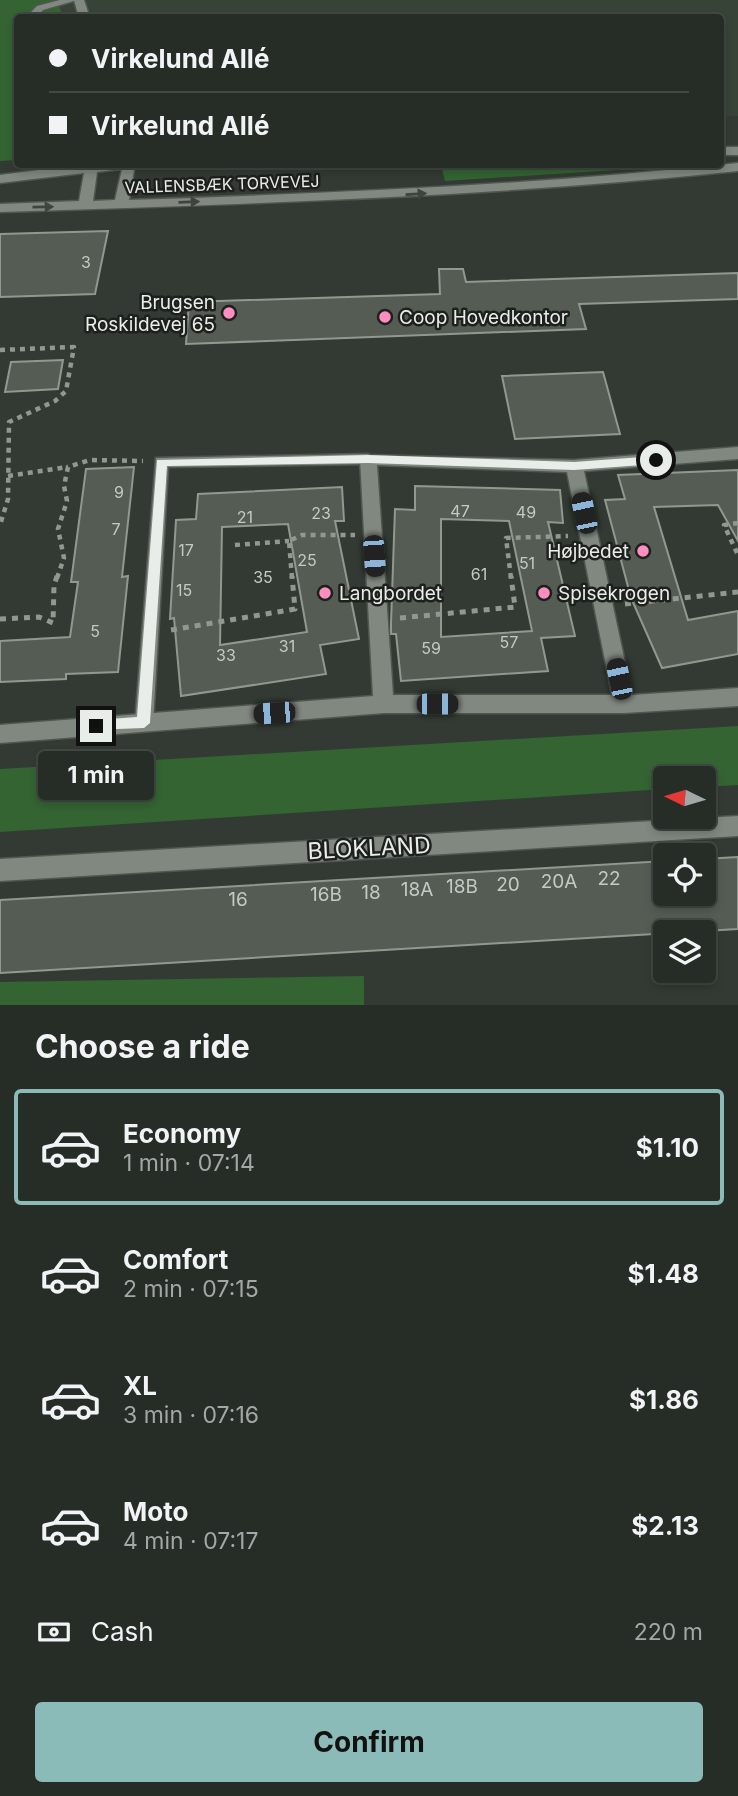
<!DOCTYPE html>
<meta charset="utf-8">
<style>
:root{--surface:#262c26;--page:#2e342e;--text:#f1f3f6;--muted:#a4a7a7;--line:#424843;--accent:#8bbbb9}
body{margin:0;font-family:Inter,sans-serif;background:var(--page);color:var(--text);height:100vh;display:flex;flex-direction:column;font-size:26px;white-space:nowrap}
*{box-sizing:border-box;margin:0}
p{font-size:23px;color:var(--muted)}
.icon{flex:none;width:38px;height:38px;fill:none;stroke:currentColor;stroke-width:2;stroke-linecap:round;stroke-linejoin:round}
.map{position:relative;height:1005px;overflow:hidden}
.sheet{display:flex;flex-direction:column;background:var(--surface);flex:1}
.sheet>*{flex:none}
.banner{position:absolute;left:14px;top:14px;width:710px;height:154px;border-radius:7px;box-shadow:0 4px 10px #0003,0 0 0 2px var(--line);display:grid;align-content:center;height:154px;padding:0 35px;background:var(--surface)}
.needle{width:46px;rotate:275deg}
.buttons{position:absolute;left:653px;top:766px;display:grid;gap:14px}
.buttons a{display:grid;place-items:center;width:63px;height:63px;border-radius:7px;background:var(--surface);box-shadow:0 4px 10px #0003,0 0 0 2px var(--line);font-size:35px}
.end{position:absolute;width:32px;height:32px;margin:-16px;border:9px solid #e9ede9;background:#111;box-shadow:0 0 0 4px #111}
.from{border-radius:50%}
.bubble{position:absolute;height:49px;border-radius:7px;background:var(--surface);box-shadow:0 4px 10px #0003,0 0 0 2px var(--line);font-size:23px;font-weight:700;line-height:49px;text-align:center}
.car{position:absolute;width:21px;height:42px;margin:-21px -10px;border-radius:9px;box-shadow:0 0 5px 2px #0007;background:linear-gradient(#222 24%,#8ab4d8 0 40%,#222 0 76%,#8ab4d8 0 86%,#222 0)}
.banner b{display:flex;align-items:center;gap:24px;height:66px;font-size:26px}
.banner b+b{border-top:2px solid var(--line)}
.banner i{width:18px;height:18px;background:var(--text)}
ul{padding:0;list-style:none}
li{display:flex;align-items:center;gap:21px;height:116px;margin:0 14px 10px;padding:0 21px;border:4px solid transparent;border-radius:7px}
li div{flex:1}
li b{display:block;font-size:26px}
li em{font-style:normal;font-weight:700}
li.active{border-color:var(--accent)}
li>.icon{width:63px;height:63px;stroke-width:1.5}
h2{padding:0 35px;font-size:32px;line-height:84px}
.pay{display:flex;align-items:center;gap:18px;height:77px;padding:0 35px;font-size:26px}
.pay p{margin-inline-start:auto}
.cta{display:flex;gap:14px;margin-top:auto;padding:14px 35px}
.cta a{flex:1;height:80px;border-radius:7px;background:var(--accent);color:#111;font-size:28px;font-weight:700;line-height:80px;text-align:center}
.map>svg:first-child{display:block}
.built{fill:#384337}
.green{fill:#336432}
.building{fill:#555c54;stroke:#909890;stroke-width:2;fill-rule:evenodd}
.lines{fill:none;stroke-linecap:round;stroke-linejoin:round}
.lane-casing{stroke:#515650;stroke-width:3}
.street-casing{stroke:#515650;stroke-width:3}
.secondary-casing{stroke:#515650;stroke-width:3}
.path-far1{stroke:#929792;stroke-width:4.5;stroke-dasharray:5 5;stroke-linecap:butt}
.path{stroke:#929792;stroke-width:5;stroke-dasharray:6 6;stroke-linecap:butt}
.lane{fill:#808880;fill-rule:evenodd}
.street{fill:#808880;fill-rule:evenodd}
.secondary{fill:#808880;fill-rule:evenodd}
.oneway{fill:#404440}
.route{fill:#e9ede9}
.poi-dot{fill:#fd8ebf;stroke:#1d201d;stroke-width:2.5}
.labels{text-anchor:middle;stroke-width:5;stroke-linejoin:round;paint-order:stroke}
.far-street-label{font-size:16px;fill:#e9ede9;stroke:#1d201d}
.number-label{font-size:16px;fill:#c4c9c4}
.poi-label{font-size:19px;fill:#e9ede9;stroke:#1d201d;text-anchor:start}
.near-number-label{font-size:19px;fill:#c4c9c4}
.near-street-label{font-size:23px;fill:#e9ede9;stroke:#1d201d}
</style>
<div class="map">
<svg width="738" height="1005" viewBox="0 0 738 1005">
<rect width="100%" height="100%" fill="#333a33"/>
<polygon class="built" points="0,0 738,0 738,116 721,117 721,18 18,18"/>
<g class="green">
<polygon points="0,0 57,0 63,17 18,18 17,160 0,161"/>
<polygon points="441,165 441,164 695,165 445,181"/>
<polygon points="738,726 738,785 704,787 704,779 665,779 665,789 0,832 0,769"/>
<polygon points="364,976 364,1005 0,1005 0,982"/>
</g>
<g class="building">
<polygon points="108,231 95,294 0,297 0,234"/>
<polygon points="439,269 463,269 466,282 738,273 738,299 579,304 586,329 186,344 189,302 440,294"/>
<polygon points="63,360 58,389 5,392 11,362"/>
<polygon points="603,372 620,434 515,439 502,376"/>
<polygon points="134,467 122,577 128,576 118,672 66,674 66,679 0,682 0,641 70,637 78,582 71,582 86,469"/>
<polygon points="738,470 738,541 718,505 654,507 688,620 738,611 738,654 662,668 631,598 605,500 625,499 618,475"/>
<path d="M415,486L560,490L563,523L548,522L575,636L541,638L548,671L401,681L396,634H391V623L395,509L415,510ZM441,519L509,521L532,631L441,637Z"/>
<path d="M342,487L344,521H335L359,639L320,645L326,674L181,696L174,618L170,619L176,520L196,519L198,494ZM288,524L307,632L220,645L222,527Z"/>
<polygon points="738,857 738,929 0,973 0,900 665,861 665,894 704,894 704,859"/>
</g>
<g class="lines">
<defs>
<g id="lane">
<polygon points="60,0 77,0 43,10 36,18 25,18 37,6"/>
<polygon points="368,454 376,459 368,464 168,467 153,723 151,729 144,731 137,729 135,723 156,458"/>
</g>
<g id="street">
<path d="M738,447V459L584,471L632,695L738,688V706L624,713H384L0,743V725L373,696L360,459L362,455L574,460ZM377,465L567,472L612,695H393Z"/>
<polygon points="738,816 738,836 0,881 0,859"/>
</g>
<g id="secondary">
<polygon points="74,0 84,0 90,18 79,18"/>
<rect x="721" y="147" width="17" height="8"/>
<path d="M738,163V171C492,197 245,204 0,212V204L79,201L84,173L0,183V175L85,164H135L129,200C333,193 535,185 738,163ZM122,169L115,200L93,201L97,172Z"/>
</g>
</defs>
<use href="#lane" class="lane-casing"/>
<use href="#street" class="street-casing"/>
<use href="#secondary" class="secondary-casing"/>
<g class="path-far1">
<polyline points="0,350 74,347 66,391 55,401 9,422 8,499 0,525"/>
<polyline points="8,476 68,467"/>
<polyline points="738,523 724,525 738,555"/>
<polyline points="235,545 289,541"/>
<polyline points="57,578 64,558 58,529 67,501 64,486 68,467 90,460 143,461"/>
<polyline points="292,578 289,541 302,535 355,535"/>
<polyline points="511,578 506,538 568,536"/>
</g>
<g class="path">
<polyline points="625,604 738,592"/>
<polyline points="400,618 515,607 511,576"/>
<polyline points="0,619 39,617 53,623 54,586 57,576"/>
<polyline points="171,630 295,609 292,576"/>
</g>
<use href="#lane" class="lane"/>
<use href="#street" class="street"/>
<use href="#secondary" class="secondary"/>
</g>
<defs><path id="oneway-solid" d="M-6-.8H1V-3.2L6.5 0L1 3.2V.8H-6Z" transform="scale(1.75)"/></defs>
<g class="oneway">
<use href="#oneway-solid" transform="translate(416 194) rotate(-4)"/>
<use href="#oneway-solid" transform="translate(189 202) rotate(-2)"/>
<use href="#oneway-solid" transform="translate(43 207) rotate(-1)"/>
</g>
<polygon class="route" points="368,455 574,462 656,456 662,460 656,464 574,470 368,463 167,466 150,723 144,728 91,730 89,726 96,720 137,717 157,460"/>
<g class="poi-dot">
<circle cx="229" cy="313" r="7"/>
<circle cx="385" cy="317" r="7"/>
<circle cx="643" cy="551" r="7"/>
<circle cx="325" cy="593" r="7"/>
<circle cx="544" cy="593" r="7"/>
</g>
<g class="labels">
<g class="far-street-label">
<text transform="translate(222 184) rotate(-2)" y="6">VALLENSBÆK TORVEVEJ</text>
</g>
<g class="number-label">
<text x="86" y="268">3</text>
<text x="119" y="498">9</text>
<text x="460" y="517">47</text>
<text x="526" y="518">49</text>
<text x="321" y="519">23</text>
<text x="245" y="523">21</text>
<text x="116" y="535">7</text>
<text x="186" y="556">17</text>
<text x="307" y="566">25</text>
<text x="527" y="569">51</text>
<text x="479" y="580">61</text>
<text x="263" y="583">35</text>
<text x="184" y="596">15</text>
<text x="95" y="637">5</text>
<text x="509" y="648">57</text>
<text x="287" y="652">31</text>
<text x="431" y="654">59</text>
<text x="226" y="661">33</text>
</g>
<g class="poi-label">
<text x="215" y="309" text-anchor="end">Brugsen<tspan x="215" dy="22">Roskildevej 65</tspan></text>
<text x="399" y="324">Coop Hovedkontor</text>
<text x="629" y="558" text-anchor="end">Højbedet</text>
<text x="339" y="600">Langbordet</text>
<text x="558" y="600">Spisekrogen</text>
</g>
<g class="near-number-label">
<text x="609" y="885">22</text>
<text x="559" y="888">20A</text>
<text x="508" y="891">20</text>
<text x="462" y="893">18B</text>
<text x="417" y="896">18A</text>
<text x="371" y="899">18</text>
<text x="326" y="901">16B</text>
<text x="238" y="906">16</text>
</g>
<g class="near-street-label">
<text transform="translate(369 848) rotate(-3)" y="8">BLOKLAND</text>
</g>
</g>
</svg>
<div class="buttons">
<a><svg class="needle" viewBox="-14 -14 28 28"><path d="M0-13l5 13h-10z" fill="#e53935"/><path d="M0 13l5-13h-10z" fill="#a4a7a7"/></svg></a>
<a><svg class="icon" aria-label="locate" viewBox="0 0 24 24"><circle cx="12" cy="12" r="6"/><path d="M12 2v4M12 18v4M2 12h4M18 12h4"/></svg></a>
<a><svg class="icon" aria-label="layers" viewBox="0 0 24 24"><path d="M12 4l9 5-9 5-9-5zM3 14l9 5 9-5"/></svg></a>
</div>
<i class="end from" style="left:656px;top:460px"></i>
<i class="end" style="left:96px;top:726px"></i>
<div class="bubble" style="left:38px;top:751px;width:116px">1 min</div>
<i class="car" style="left:584px;top:513px;rotate:348deg"></i>
<i class="car" style="left:374px;top:556px;rotate:176deg"></i>
<i class="car" style="left:619px;top:679px;rotate:348deg"></i>
<i class="car" style="left:437px;top:704px;rotate:90deg"></i>
<i class="car" style="left:274px;top:713px;rotate:266deg"></i>
<div class="banner">
<b><i class="from"></i>Virkelund Allé</b>
<b><i></i>Virkelund Allé</b>
</div>
</div>
<section class="sheet">
<h2>Choose a ride</h2>
<ul>
<li class="active"><svg class="icon" aria-label="car" viewBox="0 0 24 24"><path d="M5 17H2v-5l4-1 3-4h7l3 4 3 1v5h-3M9 17h6M6 11h13"/><circle cx="7" cy="17" r="2"/><circle cx="17" cy="17" r="2"/></svg><div><b>Economy</b><p>1 min · 07:14</p></div><em>$1.10</em></li>
<li><svg class="icon" aria-label="car" viewBox="0 0 24 24"><path d="M5 17H2v-5l4-1 3-4h7l3 4 3 1v5h-3M9 17h6M6 11h13"/><circle cx="7" cy="17" r="2"/><circle cx="17" cy="17" r="2"/></svg><div><b>Comfort</b><p>2 min · 07:15</p></div><em>$1.48</em></li>
<li><svg class="icon" aria-label="car" viewBox="0 0 24 24"><path d="M5 17H2v-5l4-1 3-4h7l3 4 3 1v5h-3M9 17h6M6 11h13"/><circle cx="7" cy="17" r="2"/><circle cx="17" cy="17" r="2"/></svg><div><b>XL</b><p>3 min · 07:16</p></div><em>$1.86</em></li>
<li><svg class="icon" aria-label="car" viewBox="0 0 24 24"><path d="M5 17H2v-5l4-1 3-4h7l3 4 3 1v5h-3M9 17h6M6 11h13"/><circle cx="7" cy="17" r="2"/><circle cx="17" cy="17" r="2"/></svg><div><b>Moto</b><p>4 min · 07:17</p></div><em>$2.13</em></li>
</ul>
<div class="pay"><svg class="icon" aria-label="cash" viewBox="0 0 24 24"><path d="M3 7h18v10H3z"/><circle cx="12" cy="12" r="2"/></svg>Cash<p>220 m</p></div>
<div class="cta"><a>Confirm</a></div>
</section>
